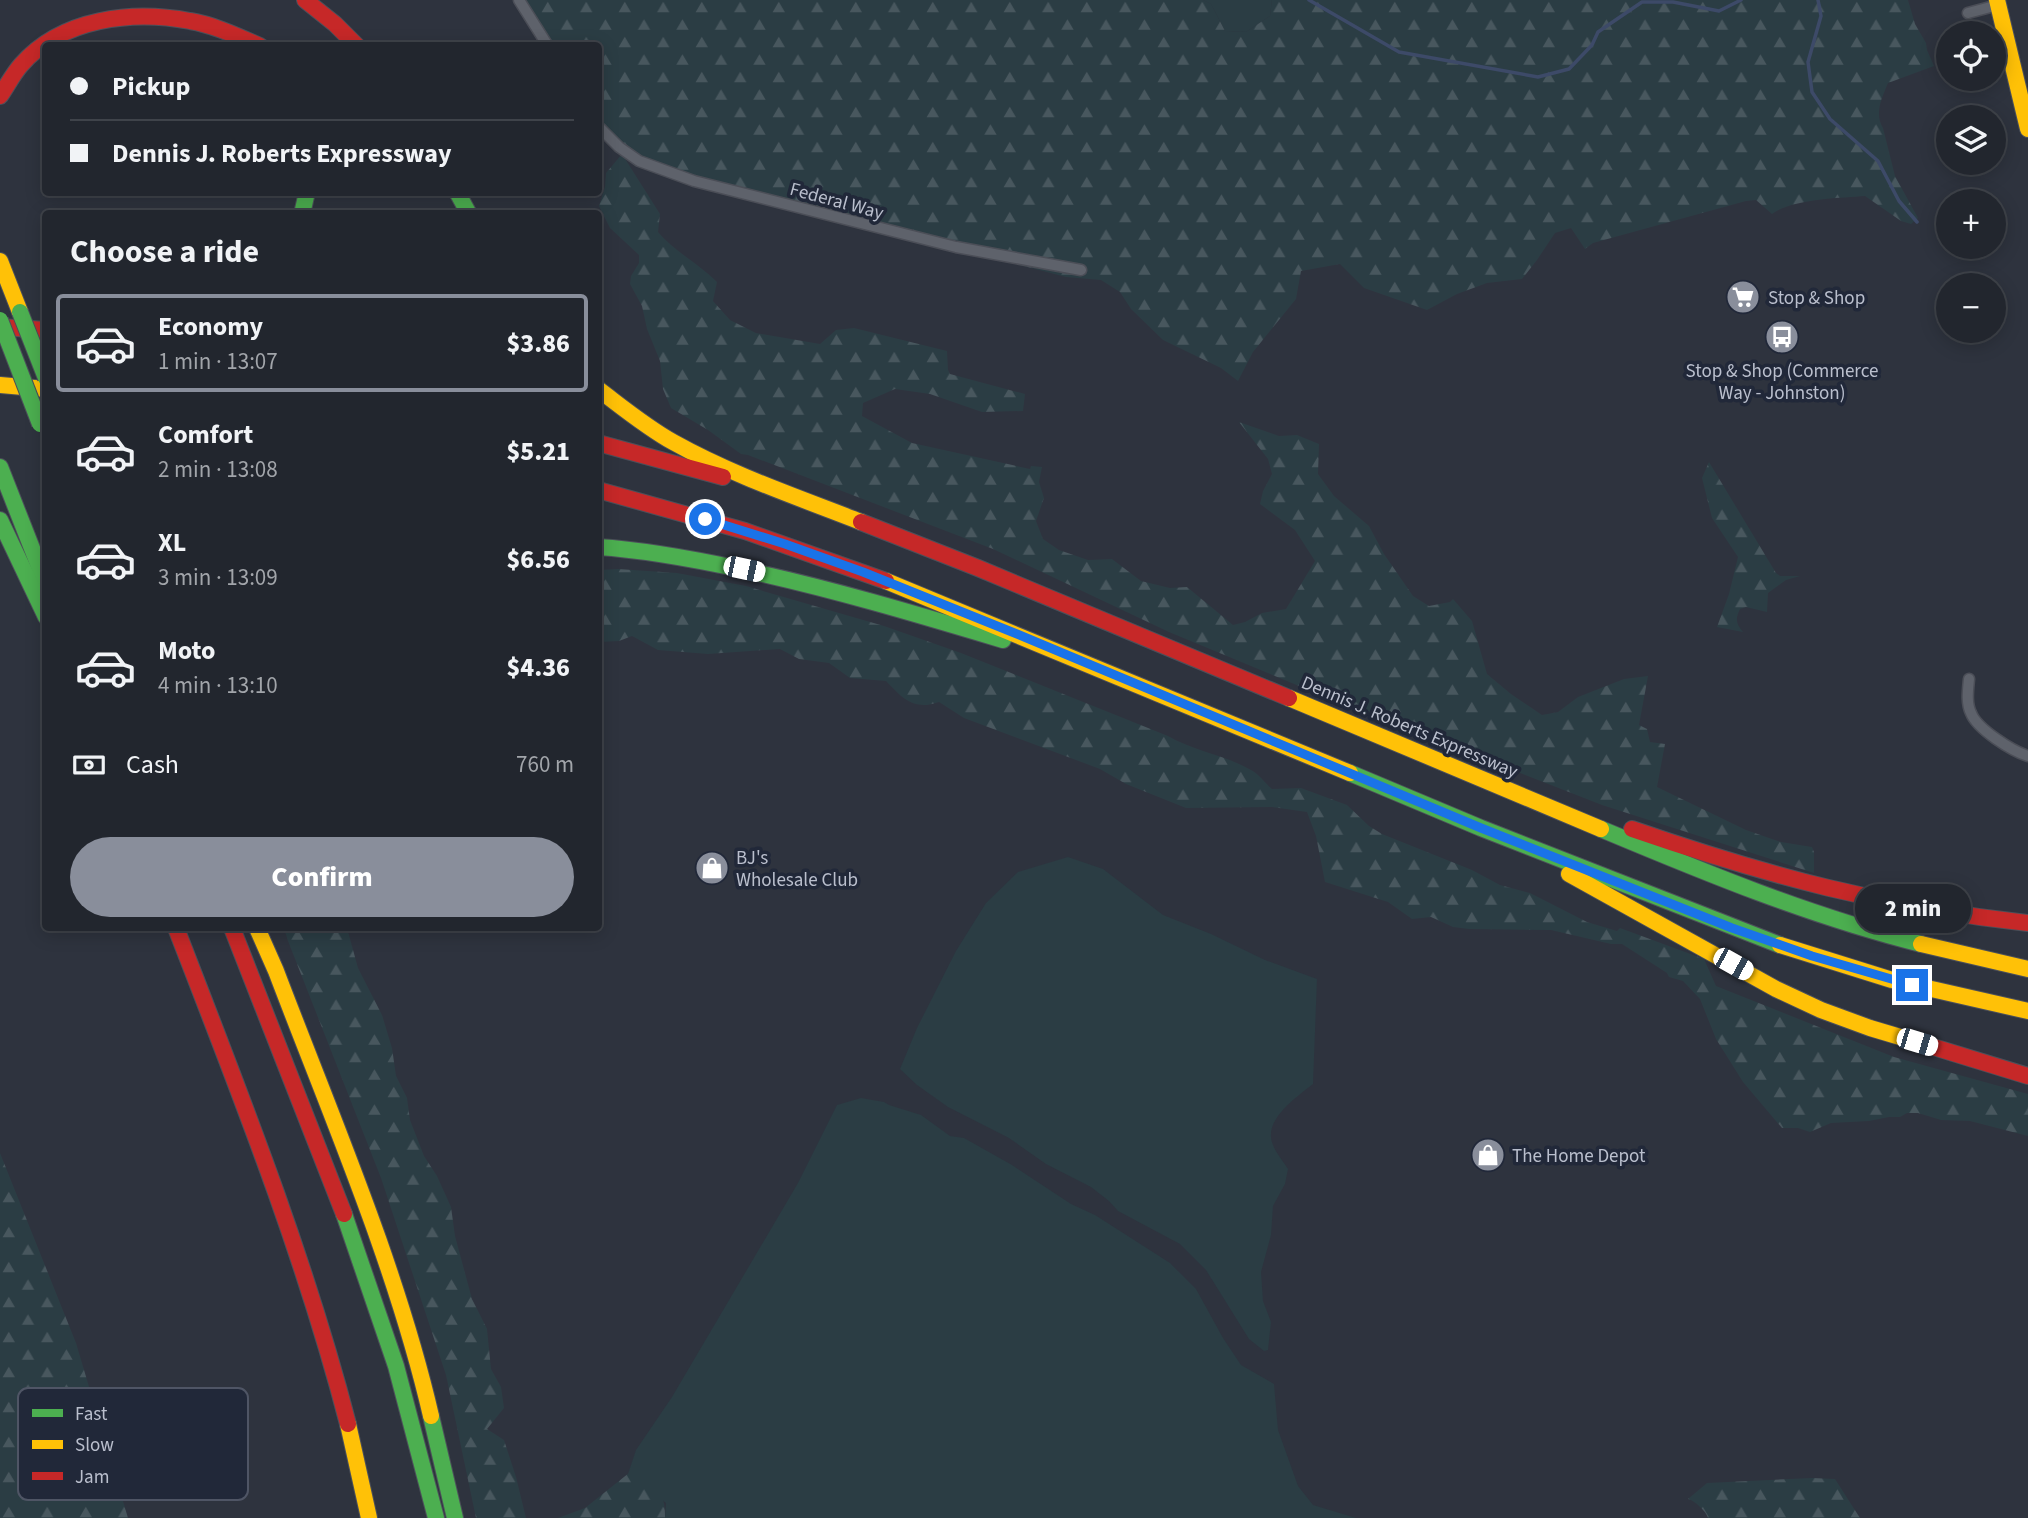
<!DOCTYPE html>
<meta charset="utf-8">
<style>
:root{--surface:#22262e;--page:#2a2e36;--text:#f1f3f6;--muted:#a2a5aa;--line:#3f434a;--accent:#898e9b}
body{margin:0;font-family:"Source Sans 3",sans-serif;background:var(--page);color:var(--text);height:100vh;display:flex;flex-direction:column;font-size:26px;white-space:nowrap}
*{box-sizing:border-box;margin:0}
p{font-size:23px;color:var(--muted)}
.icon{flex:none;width:38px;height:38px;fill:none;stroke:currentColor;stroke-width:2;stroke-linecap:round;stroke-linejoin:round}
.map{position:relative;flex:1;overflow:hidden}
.side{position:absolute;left:42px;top:210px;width:560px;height:721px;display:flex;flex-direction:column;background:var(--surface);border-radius:7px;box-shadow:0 4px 18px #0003,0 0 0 2px var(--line)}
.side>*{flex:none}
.top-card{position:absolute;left:42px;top:42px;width:560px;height:154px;border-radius:7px;box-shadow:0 4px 18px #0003,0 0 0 2px var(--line);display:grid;align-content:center;height:154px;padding:0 28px;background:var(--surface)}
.tools{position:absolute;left:1936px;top:21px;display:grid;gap:14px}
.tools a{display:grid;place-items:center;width:70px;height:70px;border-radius:50%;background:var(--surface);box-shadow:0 4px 18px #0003,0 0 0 2px var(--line);font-size:35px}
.end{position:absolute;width:32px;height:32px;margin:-16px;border:9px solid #1a73e8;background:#fff;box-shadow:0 0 0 4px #fff}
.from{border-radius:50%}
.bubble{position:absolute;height:49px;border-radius:24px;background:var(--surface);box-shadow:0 4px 18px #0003,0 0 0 2px var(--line);font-size:23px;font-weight:800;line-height:49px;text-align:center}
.car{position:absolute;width:21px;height:42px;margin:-21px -10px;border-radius:9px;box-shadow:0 0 5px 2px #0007;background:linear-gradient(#fff 24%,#345 0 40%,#fff 0 76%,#345 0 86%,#fff 0)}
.top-card b{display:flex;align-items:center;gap:24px;height:66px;font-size:26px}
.top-card b+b{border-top:2px solid var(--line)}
.top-card i{width:18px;height:18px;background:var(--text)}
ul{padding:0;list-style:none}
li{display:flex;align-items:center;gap:21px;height:98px;margin:0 14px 10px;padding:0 14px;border:4px solid transparent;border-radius:7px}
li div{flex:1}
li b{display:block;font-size:26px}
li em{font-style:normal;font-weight:800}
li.current{border-color:var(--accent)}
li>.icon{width:63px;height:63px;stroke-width:1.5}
h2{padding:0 28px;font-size:32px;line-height:84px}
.pay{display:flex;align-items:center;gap:18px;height:77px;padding:0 28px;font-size:26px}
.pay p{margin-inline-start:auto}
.primary-button{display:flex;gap:14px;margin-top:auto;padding:14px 28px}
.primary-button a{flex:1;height:80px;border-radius:42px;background:var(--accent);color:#fff;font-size:28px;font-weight:800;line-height:80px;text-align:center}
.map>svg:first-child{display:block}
.green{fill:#2b3d44}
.forest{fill:url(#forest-firs)}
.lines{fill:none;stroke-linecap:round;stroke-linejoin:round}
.stream{stroke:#3d4a68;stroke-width:3.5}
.street-casing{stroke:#4b4e57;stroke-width:13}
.fast-casing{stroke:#4c505a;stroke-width:18}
.slow-casing{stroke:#4c505a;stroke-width:18}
.jam-casing{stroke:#4c505a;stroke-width:18}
.street{stroke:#5e626b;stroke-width:10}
.fast{stroke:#4caf50;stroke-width:16}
.slow{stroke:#ffc107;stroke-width:16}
.jam{stroke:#c62828;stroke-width:16}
.fast-bridge-casing{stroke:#4b4f59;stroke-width:18;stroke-linecap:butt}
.fast-bridge{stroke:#4caf50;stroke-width:16}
.route{stroke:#1a73e8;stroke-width:9}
.labels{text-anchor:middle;stroke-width:7;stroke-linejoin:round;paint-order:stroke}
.street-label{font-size:19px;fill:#babfcd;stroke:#212839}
.poi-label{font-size:19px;fill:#babfcd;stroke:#212839;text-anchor:start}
.key{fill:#212839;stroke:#4f5565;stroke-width:2}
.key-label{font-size:19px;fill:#babfcd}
</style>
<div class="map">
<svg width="2028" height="1518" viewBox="0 0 2028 1518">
<defs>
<pattern id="forest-firs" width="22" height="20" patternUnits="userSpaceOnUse" patternTransform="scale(1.75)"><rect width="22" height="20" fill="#2b3d44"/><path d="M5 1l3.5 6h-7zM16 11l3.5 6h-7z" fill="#48575e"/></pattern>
</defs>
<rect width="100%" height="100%" fill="#2e333e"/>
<g class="green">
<polygon points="1203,0 1272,0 1270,16 1246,32 1225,31 1211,4"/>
<path d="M1068,857L1103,869L1163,915L1211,934L1265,960L1317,979L1313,1084C1297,1097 1262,1120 1273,1145C1276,1153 1283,1161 1288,1169L1285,1184L1273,1206L1271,1235L1261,1272L1263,1301L1271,1322L1268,1350L1264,1351L1249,1339L1206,1270L1180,1244L1118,1211L1109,1201L1091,1187L1046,1164L1009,1138L948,1107L917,1085L900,1069L917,1028L956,951L986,903L1018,872Z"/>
<polygon points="861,1098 884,1102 889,1105 921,1115 950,1136 964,1138 1012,1165 1071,1204 1095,1215 1170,1263 1196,1289 1223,1338 1241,1365 1274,1384 1278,1430 1298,1486 1313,1505 1356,1518 665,1518 666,1503 629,1474 628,1474 636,1450 672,1397 798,1183 837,1105"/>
</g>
<g class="forest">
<path d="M520,0H1203L1211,4L1225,31L1246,32L1270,16L1272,0H1908L1915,24L1926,43L1927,50L1934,66L1888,83C1882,98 1874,113 1883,128L1895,176L1918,218L1911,224L1901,221L1865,196C1840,198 1792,199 1772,214L1756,200L1746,201L1593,243L1585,249L1571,228L1555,233L1537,260L1522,279L1487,283L1457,294L1427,310L1364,288L1340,264L1301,271L1296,299L1253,352L1238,381L1221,368L1163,340L1131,309L1120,292L1101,280L1066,277L707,183L626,153L599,124L598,46L549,45Z"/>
<path d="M622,154L660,214L658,232C675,252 698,263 717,282L713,301L730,320L756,333L820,344L836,330L854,328L947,351L948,370L950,374L1025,394L1023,411L982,412L930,394L895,389L863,403L862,416L912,443L1030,469L1031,466L1042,467L1039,482L1044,498L1036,521L1043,539L1059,550L1088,560L1112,559L1141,581L1170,588L1187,587L1233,625L1245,622L1262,613L1286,609L1315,561L1295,530L1260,504L1263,491L1272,474L1268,459L1239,422L1279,436L1297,435L1319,444L1318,474L1334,496L1369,526L1384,554L1413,596L1429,606L1450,602L1453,599L1472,621L1487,674L1511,694L1542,715L1558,712L1578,697L1624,679L1648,676L1639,725L1647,729L1650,742L1665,744L1657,787L1746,830L1781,842L1812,847L1814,852V873L1602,805L1328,698L1169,632L993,549L748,455L741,454L708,430L671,408L663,389L660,361L647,329L642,306L630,284L631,276L639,263V255L610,228L599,206L605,187L606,173Z"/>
<path d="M1709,462L1776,573L1780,576H1800L1786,580L1768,593L1767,612L1746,607L1740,609C1735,619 1736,624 1743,632L1717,627L1729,594L1738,557L1712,518L1702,478Z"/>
<path d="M618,569L677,573L746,586L884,626L961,653L1168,736C1194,751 1225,755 1251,770C1259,774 1265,783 1272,789L1301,788L1347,805L1369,826L1382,834L1472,870L1500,885L1530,893L1587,922L1617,931L1620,928L1704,959L1716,986L1894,1057L2028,1094V1136L1970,1121L1941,1120L1918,1113H1907L1900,1117H1889L1869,1121L1831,1123L1810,1132L1798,1128H1782L1743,1082L1716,1039L1700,999L1683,981L1669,977L1667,973L1622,944H1611L1551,930L1469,929L1453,927L1431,917L1412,919L1388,902L1325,882L1316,836L1307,812L1272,807L1186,808L1126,784L1100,769L964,718L939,702C914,711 903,699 886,681L850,678L829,663L799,659L780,649L708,654L658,650L632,636L619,641L599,642L598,570Z"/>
<polygon points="284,928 347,928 358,968 382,1015 392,1048 396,1076 407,1098 410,1120 424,1156 437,1176 451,1207 455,1236 472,1299 487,1329 491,1369 501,1387 504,1408 487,1429 504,1440 516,1477 526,1518 476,1518 446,1375 381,1178 288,941"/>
<polygon points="0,1153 76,1343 128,1518 0,1518"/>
<path d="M629,1473C654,1482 666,1490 665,1518H558L585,1508Z"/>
<path d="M1812,1478L1835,1479L1860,1518H1708C1706,1511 1695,1501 1688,1499L1707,1483Z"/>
</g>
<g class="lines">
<g class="stream">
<polyline points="1309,0 1399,52 1538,77 1569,69 1592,45 1598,32 1642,2 1673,2 1719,11 1741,0"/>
<polyline points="1818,0 1821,16 1808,62 1812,92 1830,119 1878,161 1899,201 1917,222"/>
</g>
<defs>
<g id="street">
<polyline points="519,0 548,46"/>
<polyline points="1968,13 1998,5"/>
<polyline points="598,126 619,147 639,161 694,181 956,247 1081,270"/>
<path d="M1969,679C1968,690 1966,703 1971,713C1977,729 2012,751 2028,756"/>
</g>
<g id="fast">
<polyline points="457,192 469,214"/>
<polyline points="302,214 307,192"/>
<polyline points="0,467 46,584"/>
<polyline points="0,520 46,617"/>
<path d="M598,547C646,550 693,559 740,569C829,588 916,614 1003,640"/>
<polyline points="1350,773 1481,828 1780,945"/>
<path d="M1601,829C1706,873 1810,916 1921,944"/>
<polyline points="344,1214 396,1366 436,1518"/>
<polyline points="431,1416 455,1518"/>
</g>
<g id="slow">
<polyline points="1997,0 2028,129"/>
<polyline points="0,261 20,312"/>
<polyline points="0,385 46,389"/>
<path d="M598,389C622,407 646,427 673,442C732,475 797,497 861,522"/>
<polyline points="886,581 1350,773"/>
<polyline points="1289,698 1601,829"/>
<polyline points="1569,874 1776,989 1821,1010 1870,1028 1927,1045"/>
<path d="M257,928L276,971C331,1116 396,1265 431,1416"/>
<polyline points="1921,944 2028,969"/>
<polyline points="1780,945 1892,980 2028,1011"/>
<polyline points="348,1424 369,1518"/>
</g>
<g id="jam">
<polyline points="305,0 335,24 357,46"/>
<path d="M0,96C7,86 13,74 21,65C62,18 132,10 190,21C214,25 237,36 260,46"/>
<polyline points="0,327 46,330"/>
<polyline points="598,443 723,477"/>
<polyline points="598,490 745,531 886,581"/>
<polyline points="861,522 978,568 1289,698"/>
<path d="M1632,829C1765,875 1888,908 2028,923"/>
<path d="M176,928C239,1091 304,1254 348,1424"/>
<polyline points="232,928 344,1214"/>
<polyline points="1927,1045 2028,1076"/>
</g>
</defs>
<use href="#street" class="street-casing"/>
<use href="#fast" class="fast-casing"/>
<use href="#slow" class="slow-casing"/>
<use href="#jam" class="jam-casing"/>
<use href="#street" class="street"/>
<use href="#fast" class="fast"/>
<use href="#slow" class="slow"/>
<use href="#jam" class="jam"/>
<defs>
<g id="fast-bridge">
<polyline points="20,312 46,378"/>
<polyline points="0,320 40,424"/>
</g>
</defs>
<use href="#fast-bridge" class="fast-bridge-casing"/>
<use href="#fast-bridge" class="fast-bridge"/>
</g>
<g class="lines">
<polyline class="route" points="705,519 785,544 863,572 1017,634 1481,828 1732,928 1812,956 1912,985"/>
</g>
<defs>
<symbol id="supermarket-disc" viewBox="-11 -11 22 22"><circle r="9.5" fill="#898e9b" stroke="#212839"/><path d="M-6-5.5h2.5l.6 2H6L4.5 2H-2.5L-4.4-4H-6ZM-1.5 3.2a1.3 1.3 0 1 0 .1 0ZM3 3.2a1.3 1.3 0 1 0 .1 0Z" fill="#fff"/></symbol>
<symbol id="bus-disc" viewBox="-11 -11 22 22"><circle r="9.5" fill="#898e9b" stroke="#212839"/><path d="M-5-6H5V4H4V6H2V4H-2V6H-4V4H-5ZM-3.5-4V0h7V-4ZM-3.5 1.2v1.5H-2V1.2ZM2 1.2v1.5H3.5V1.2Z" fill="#fff"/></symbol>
<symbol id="shop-disc" viewBox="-11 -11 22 22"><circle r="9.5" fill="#898e9b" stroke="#212839"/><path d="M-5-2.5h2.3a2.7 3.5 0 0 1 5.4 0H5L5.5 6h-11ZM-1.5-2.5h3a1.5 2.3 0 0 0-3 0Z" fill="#fff"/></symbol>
</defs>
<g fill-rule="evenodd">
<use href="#supermarket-disc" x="1724" y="278" width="38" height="38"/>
<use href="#bus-disc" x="1763" y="318" width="38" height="38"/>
<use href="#shop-disc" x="693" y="849" width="38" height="38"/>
<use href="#shop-disc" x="1469" y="1136" width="38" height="38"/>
</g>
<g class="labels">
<g class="street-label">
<text transform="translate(837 200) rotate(15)" y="7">Federal Way</text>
<text transform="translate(1410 726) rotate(23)" y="7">Dennis J. Roberts Expressway</text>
</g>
<g class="poi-label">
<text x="1768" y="304">Stop &amp; Shop</text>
<text x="1782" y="377" text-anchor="middle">Stop &amp; Shop (Commerce<tspan x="1782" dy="22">Way - Johnston)</tspan></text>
<text x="736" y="864">BJ's<tspan x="736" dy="22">Wholesale Club</tspan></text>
<text x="1512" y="1162">The Home Depot</text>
</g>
</g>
<rect x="18" y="1388" width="230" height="112" rx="10" class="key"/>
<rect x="32" y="1409" width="31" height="8" fill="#4caf50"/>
<rect x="32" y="1440" width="31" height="9" fill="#ffc107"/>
<rect x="32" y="1472" width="31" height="8" fill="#c62828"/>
<g class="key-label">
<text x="75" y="1420">Fast</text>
<text x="75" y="1451">Slow</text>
<text x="75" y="1483">Jam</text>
</g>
</svg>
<div class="tools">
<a><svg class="icon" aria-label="locate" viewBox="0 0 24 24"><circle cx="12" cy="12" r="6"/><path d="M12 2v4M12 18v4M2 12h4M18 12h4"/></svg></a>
<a><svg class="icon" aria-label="layers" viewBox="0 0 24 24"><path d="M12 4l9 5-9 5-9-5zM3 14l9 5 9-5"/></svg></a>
<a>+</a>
<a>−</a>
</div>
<i class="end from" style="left:705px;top:519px"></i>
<i class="end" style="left:1912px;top:985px"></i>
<div class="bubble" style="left:1855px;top:884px;width:116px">2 min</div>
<i class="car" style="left:744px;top:569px;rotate:102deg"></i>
<i class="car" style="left:1733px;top:964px;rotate:119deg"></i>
<i class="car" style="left:1917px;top:1042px;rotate:107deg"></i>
<div class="top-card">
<b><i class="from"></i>Pickup</b>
<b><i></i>Dennis J. Roberts Expressway</b>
</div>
<section class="side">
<h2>Choose a ride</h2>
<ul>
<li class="current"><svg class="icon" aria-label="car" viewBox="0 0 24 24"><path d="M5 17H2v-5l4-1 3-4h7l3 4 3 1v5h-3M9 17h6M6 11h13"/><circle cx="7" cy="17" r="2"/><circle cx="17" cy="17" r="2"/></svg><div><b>Economy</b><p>1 min · 13:07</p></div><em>$3.86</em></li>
<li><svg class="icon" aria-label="car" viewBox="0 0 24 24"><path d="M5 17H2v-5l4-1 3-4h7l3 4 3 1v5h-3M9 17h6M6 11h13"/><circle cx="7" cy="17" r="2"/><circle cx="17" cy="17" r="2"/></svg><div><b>Comfort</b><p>2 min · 13:08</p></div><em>$5.21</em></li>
<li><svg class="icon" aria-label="car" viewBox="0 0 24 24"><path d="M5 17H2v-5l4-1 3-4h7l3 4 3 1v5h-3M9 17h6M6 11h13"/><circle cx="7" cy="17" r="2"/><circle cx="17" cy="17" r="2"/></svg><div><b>XL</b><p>3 min · 13:09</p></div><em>$6.56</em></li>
<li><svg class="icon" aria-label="car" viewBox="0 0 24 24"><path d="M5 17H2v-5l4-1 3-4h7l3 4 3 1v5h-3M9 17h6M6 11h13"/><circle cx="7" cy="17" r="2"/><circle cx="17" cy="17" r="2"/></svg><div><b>Moto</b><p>4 min · 13:10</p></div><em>$4.36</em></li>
</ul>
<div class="pay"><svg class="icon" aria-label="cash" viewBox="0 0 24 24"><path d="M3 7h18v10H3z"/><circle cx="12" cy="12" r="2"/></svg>Cash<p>760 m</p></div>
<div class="primary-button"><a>Confirm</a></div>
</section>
</div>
